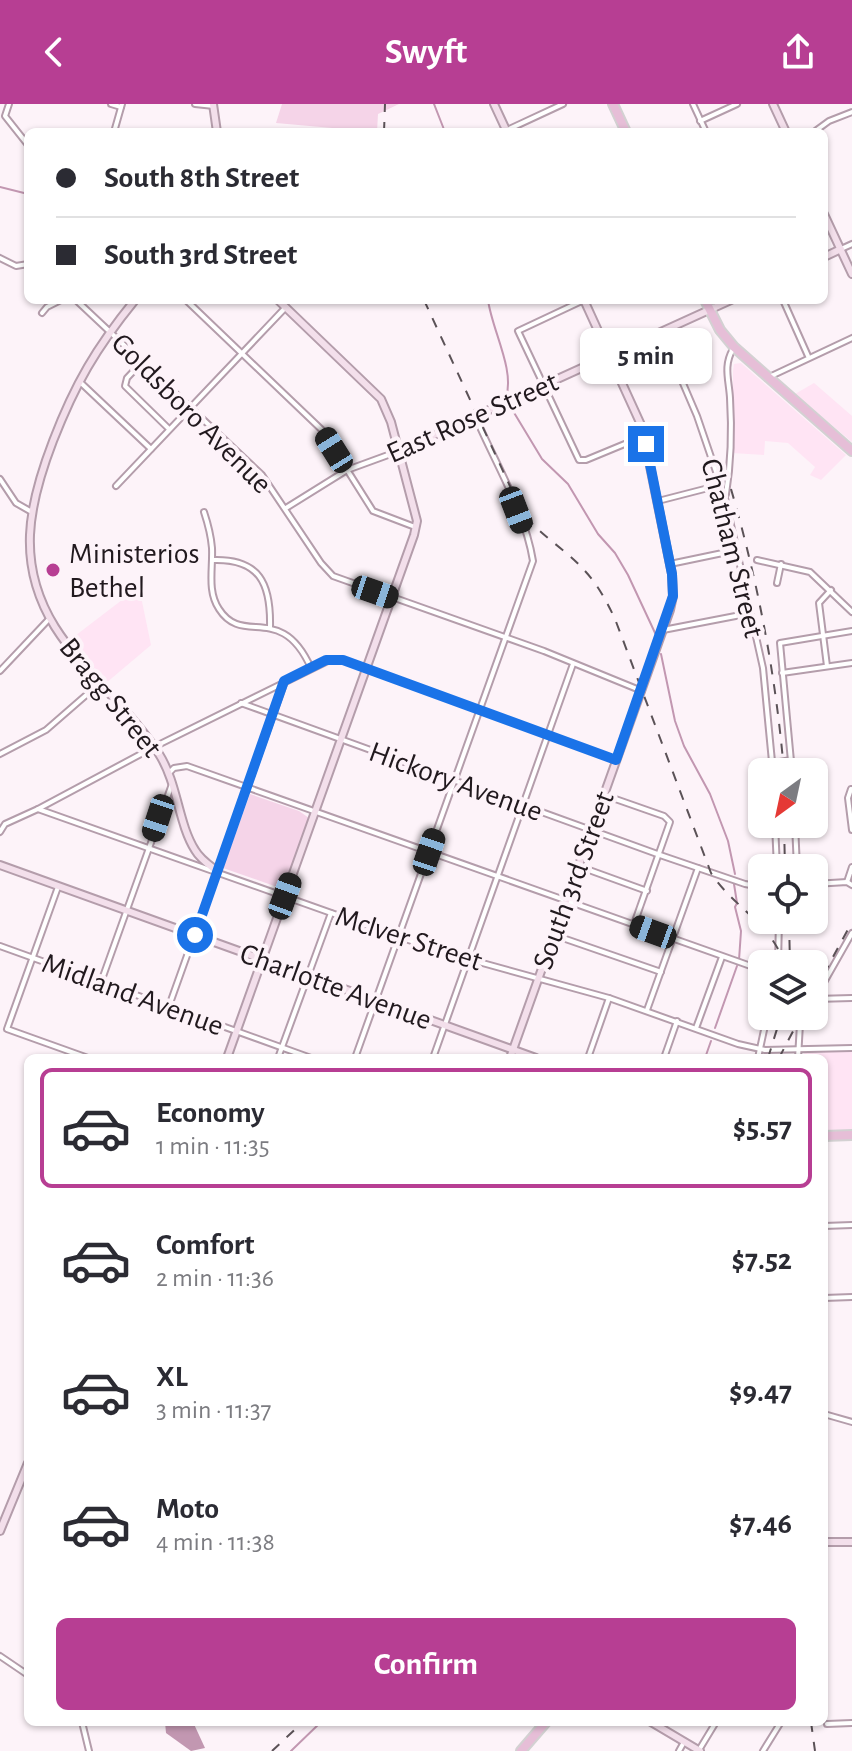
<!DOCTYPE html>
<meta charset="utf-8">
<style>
:root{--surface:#fff;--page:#f7f7f7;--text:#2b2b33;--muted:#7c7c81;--line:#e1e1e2;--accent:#b73e93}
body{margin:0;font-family:"Alegreya Sans",sans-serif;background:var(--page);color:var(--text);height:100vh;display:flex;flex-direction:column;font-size:30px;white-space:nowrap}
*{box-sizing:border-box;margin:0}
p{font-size:26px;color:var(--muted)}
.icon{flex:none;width:44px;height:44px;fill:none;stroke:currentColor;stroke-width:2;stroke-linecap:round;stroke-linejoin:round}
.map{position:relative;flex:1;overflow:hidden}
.side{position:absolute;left:24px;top:950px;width:804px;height:672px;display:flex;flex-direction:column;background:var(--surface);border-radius:12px;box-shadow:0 2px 6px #0004}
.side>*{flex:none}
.guide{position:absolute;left:24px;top:24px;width:804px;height:176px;border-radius:12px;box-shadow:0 2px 6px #0004;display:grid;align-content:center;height:176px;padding:0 32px;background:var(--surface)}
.needle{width:52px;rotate:213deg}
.fabs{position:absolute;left:748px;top:654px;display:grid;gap:16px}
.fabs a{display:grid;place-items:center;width:80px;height:80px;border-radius:12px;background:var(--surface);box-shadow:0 2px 6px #0004;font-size:40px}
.end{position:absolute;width:36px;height:36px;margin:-18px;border:10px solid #1a73e8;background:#fff;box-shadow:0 0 0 4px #fff}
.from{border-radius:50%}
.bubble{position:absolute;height:56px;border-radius:12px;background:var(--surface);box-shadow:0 2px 6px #0004;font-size:26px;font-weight:600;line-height:56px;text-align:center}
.car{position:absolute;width:24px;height:48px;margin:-24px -12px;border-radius:10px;box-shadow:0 0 6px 2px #0007;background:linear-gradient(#222 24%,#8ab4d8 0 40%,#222 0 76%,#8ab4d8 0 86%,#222 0)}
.guide b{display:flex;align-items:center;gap:28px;height:76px;font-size:30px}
.guide b+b{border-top:2px solid var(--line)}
.guide i{width:20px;height:20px;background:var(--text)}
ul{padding:14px 0 0;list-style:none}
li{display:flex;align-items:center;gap:24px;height:120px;margin:0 16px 12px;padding:0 16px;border:4px solid transparent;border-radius:12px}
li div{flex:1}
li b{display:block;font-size:30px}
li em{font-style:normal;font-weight:600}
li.on{border-color:var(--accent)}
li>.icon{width:72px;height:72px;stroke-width:1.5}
.button{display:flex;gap:16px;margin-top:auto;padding:16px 32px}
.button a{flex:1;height:92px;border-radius:12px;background:var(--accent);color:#fff;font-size:32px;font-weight:600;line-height:92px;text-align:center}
header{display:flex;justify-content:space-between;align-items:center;height:104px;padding:0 32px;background:var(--accent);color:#fff;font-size:36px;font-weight:600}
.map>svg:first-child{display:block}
.built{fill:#ffe4f4}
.green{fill:#f5d4e8}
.water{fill:#c297b1}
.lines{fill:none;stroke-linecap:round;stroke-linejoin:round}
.stream{stroke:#c297b1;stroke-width:2}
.street-casing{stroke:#b49dab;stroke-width:8}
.secondary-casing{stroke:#b49dab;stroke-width:10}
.primary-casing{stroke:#d3d1d2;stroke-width:12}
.street{stroke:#fff;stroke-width:4}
.secondary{stroke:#f3dfeb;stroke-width:6}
.primary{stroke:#e6bed7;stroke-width:8}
.rail{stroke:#5b5257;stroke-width:2;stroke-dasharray:10 10;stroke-linecap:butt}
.route{stroke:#1a73e8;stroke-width:10}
.poi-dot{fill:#b73e93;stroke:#fdf3f9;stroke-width:3}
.labels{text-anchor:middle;stroke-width:8;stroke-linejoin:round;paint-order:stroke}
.street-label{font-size:30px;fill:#21191e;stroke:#fdf3f9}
.poi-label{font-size:30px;fill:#21191e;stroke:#fdf3f9;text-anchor:start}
</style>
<header><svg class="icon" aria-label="back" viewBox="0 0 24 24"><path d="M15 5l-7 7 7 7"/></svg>Swyft<svg class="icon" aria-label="share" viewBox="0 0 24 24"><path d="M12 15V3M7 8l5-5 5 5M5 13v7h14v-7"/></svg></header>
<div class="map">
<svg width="852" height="1647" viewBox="0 0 852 1647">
<rect width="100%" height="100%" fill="#fdf3f9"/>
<g class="built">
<polygon points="741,259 846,351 821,376 810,371 815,363 788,339 765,337 764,351 732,349 733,267 734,260"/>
<polygon points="814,279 852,312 852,338 795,290"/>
<polygon points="139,483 151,541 106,579 71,535"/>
<polygon points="805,947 852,947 852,1029 824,1030 824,954 802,954"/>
</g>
<g class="green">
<polygon points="282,0 399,0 378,10 377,28 276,19"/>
<polygon points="250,690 299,707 309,714 283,785 223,764"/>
</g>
<polygon class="water" points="165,1618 193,1618 205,1644 191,1647 166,1629"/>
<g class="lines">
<g class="stream">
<polyline points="434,0 445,28"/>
<polyline points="0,83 28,90"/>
<path d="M488,196C492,226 515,266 506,293"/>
<polyline points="510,302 542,355 568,380 598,430 615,449 628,471 656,531"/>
<polyline points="661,550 675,617 684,642 710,690 728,737 735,770"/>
<polyline points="734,780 737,799 735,803 741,827 739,856"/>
<polyline points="715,924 737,862"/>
<polyline points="705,954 711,937"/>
<polyline points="291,1647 321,1618"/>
</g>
<defs>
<g id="street">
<polyline points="9,0 5,12 28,41"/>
<polyline points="111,0 121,3"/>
<polyline points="195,0 214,2"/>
<polyline points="693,0 706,28"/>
<polyline points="700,17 737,0"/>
<polyline points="507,26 563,0"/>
<polyline points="114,28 122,0"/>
<polyline points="814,28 829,17 852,8"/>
<polyline points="841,145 852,140"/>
<polyline points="0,154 16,162 28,160"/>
<polyline points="76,196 262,371 321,459 333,472 544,547 642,587"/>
<polyline points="186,196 322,326 373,407 415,423"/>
<polyline points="584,196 518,227 579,356 586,356 644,332"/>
<polyline points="783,196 808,252"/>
<polyline points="42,209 47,203 61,196"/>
<polyline points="661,228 697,312 725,394 763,564 773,668"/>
<polyline points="143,257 127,274 125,282 169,325"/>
<polyline points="767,274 852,234"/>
<polyline points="80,278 151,345"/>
<polyline points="0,375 16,399 30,407"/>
<polyline points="116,382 286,203"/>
<path d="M726,390C731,359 732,326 730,294C729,276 723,262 733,245"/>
<polyline points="658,397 720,381"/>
<polyline points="286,404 347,366 399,347"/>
<path d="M204,408C208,420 211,432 212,444C213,465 207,487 219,505C243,543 281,497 311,564"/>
<path d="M212,456C260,454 271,480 270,523"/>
<polyline points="757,456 810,468 852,508"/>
<polyline points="670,460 737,446"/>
<polyline points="777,479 781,460"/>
<polyline points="663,526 751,509"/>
<polyline points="827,562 819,499 831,486"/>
<polyline points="0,567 50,514"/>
<polyline points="782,569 852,559"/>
<polyline points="241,599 660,751 745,780 762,783"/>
<polyline points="0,650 46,626 100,579"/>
<polyline points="774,659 791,656"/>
<polyline points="792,668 780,539 852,527"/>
<polyline points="169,669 174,664 187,662 762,866"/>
<polyline points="851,685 848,694 852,726"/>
<polyline points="604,691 664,712 670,718 634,820"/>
<polyline points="38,705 399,833 468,855 609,894 738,940 765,946 852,944"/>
<polyline points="775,720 777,764"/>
<polyline points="795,720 797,764"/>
<polyline points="0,728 5,720 38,705 154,643 332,555 343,556 616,656"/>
<polyline points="578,762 647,787"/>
<polyline points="847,778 852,763"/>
<polyline points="814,780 847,778 852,781"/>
<polyline points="58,783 7,925 88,954"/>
<polyline points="554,831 661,868"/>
<polyline points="0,842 311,954"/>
<polyline points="778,860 779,816"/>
<polyline points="101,878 172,680"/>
<polyline points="815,895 852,894"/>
<polyline points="814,896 852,829"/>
<polyline points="169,902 284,580"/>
<polyline points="647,906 698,764"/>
<polyline points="696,924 722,853"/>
<polyline points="278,954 331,809"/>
<path d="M355,954L533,457C525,407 495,359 475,312"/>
<polyline points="433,954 573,560"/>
<polyline points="588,954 609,894"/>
<polyline points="664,954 677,917"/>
<polyline points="758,954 767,912"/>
<polyline points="798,954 800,920 805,912"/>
<polyline points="824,1122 852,1121"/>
<polyline points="824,1194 852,1193"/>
<polyline points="824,1310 852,1318"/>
<polyline points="0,1552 28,1571"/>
<polyline points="82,1618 89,1647"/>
<polyline points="827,1620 852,1619"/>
<polyline points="699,1646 716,1618"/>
<polyline points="679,1647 684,1638"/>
<polyline points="763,1647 781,1618"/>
</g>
<g id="secondary">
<polyline points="213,0 217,28"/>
<polyline points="494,0 507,28"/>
<polyline points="773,0 786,28"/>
<polyline points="824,110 852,170"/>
<polyline points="824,153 841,145"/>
<path d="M135,196C96,244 75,280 53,337C28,402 16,460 55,523C84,569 129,604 159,650C178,680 178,719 195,746C200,755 209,761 217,767"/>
<polyline points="399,347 731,196"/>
<polyline points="0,761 536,954"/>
<polyline points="227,954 414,431 417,417 391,318 381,295 278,196"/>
<polyline points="510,954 670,506 673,492 672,470 642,323 584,196"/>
<polyline points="0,1427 28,1359"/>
<polyline points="824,1438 852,1438"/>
<polyline points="651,1618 700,1647"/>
</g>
<g id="primary">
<polyline points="613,0 626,28"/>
<polyline points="705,196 720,226 734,243 852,347"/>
<polyline points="824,1032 852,1031"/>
<polyline points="521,1647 546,1618"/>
</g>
</defs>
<use href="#street" class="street-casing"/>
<use href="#secondary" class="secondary-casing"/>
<use href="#primary" class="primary-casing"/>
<use href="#street" class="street"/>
<use href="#secondary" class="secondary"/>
<use href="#primary" class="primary"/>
<g class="rail">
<polyline points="384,28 385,0"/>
<path d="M424,196L521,406C538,431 565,444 585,467C598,481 607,498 615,515L711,769C731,801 774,822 784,860"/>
<path d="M731,385C758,478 776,572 784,668"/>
<polyline points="784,720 785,764"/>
<polyline points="789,816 790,860"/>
<polyline points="814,888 852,818"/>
<polyline points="768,954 781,912"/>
<polyline points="779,954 801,912"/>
<polyline points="811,1618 815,1647"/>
<polyline points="272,1647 303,1618"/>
</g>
</g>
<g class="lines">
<polyline class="route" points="195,831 284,577 326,556 343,556 616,656 673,492 672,470 646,340"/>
</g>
<circle class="poi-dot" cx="53" cy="466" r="8"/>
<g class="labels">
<g class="street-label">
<text transform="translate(192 309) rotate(45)" y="10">Goldsboro Avenue</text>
<text transform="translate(472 313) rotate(-24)" y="10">East Rose Street</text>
<text transform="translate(733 444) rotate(76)" y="10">Chatham Street</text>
<text transform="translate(111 593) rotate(51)" y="10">Bragg Street</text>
<text transform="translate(456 677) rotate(20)" y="10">Hickory Avenue</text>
<text transform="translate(573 776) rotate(-70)" y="10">South 3rd Street</text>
<text transform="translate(409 834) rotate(18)" y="10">McIver Street</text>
<text transform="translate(336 882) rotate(20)" y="10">Charlotte Avenue</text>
<text transform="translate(133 890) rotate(20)" y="10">Midland Avenue</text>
</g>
<g class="poi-label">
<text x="69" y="459">Ministerios<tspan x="69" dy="34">Bethel</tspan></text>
</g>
</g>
</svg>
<div class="fabs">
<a><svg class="needle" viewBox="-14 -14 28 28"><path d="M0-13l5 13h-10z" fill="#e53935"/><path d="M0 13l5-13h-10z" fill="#7c7c81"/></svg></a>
<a><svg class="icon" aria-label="locate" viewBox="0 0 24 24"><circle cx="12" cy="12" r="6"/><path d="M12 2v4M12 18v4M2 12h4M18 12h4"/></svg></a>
<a><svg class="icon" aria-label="layers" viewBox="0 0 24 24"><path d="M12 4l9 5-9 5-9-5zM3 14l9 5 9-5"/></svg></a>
</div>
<i class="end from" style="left:195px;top:831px"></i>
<i class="end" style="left:646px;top:340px"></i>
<div class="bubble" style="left:580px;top:224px;width:132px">5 min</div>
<i class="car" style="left:334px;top:346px;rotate:328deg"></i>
<i class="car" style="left:516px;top:406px;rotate:159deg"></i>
<i class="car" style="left:375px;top:488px;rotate:109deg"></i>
<i class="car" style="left:158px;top:714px;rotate:198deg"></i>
<i class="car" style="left:429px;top:748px;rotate:19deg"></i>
<i class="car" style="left:285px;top:792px;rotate:20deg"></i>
<i class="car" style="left:653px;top:828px;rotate:290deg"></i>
<div class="guide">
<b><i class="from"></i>South 8th Street</b>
<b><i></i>South 3rd Street</b>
</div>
<section class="side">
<ul>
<li class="on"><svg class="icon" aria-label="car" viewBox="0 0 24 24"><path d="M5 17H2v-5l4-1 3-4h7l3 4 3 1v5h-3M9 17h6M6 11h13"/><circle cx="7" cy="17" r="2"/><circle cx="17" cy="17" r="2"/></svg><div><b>Economy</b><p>1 min · 11:35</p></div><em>$5.57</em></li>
<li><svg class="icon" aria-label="car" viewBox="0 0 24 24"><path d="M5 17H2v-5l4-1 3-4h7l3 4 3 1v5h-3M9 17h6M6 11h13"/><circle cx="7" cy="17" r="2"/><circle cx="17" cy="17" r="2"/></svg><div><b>Comfort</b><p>2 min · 11:36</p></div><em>$7.52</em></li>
<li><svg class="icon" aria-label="car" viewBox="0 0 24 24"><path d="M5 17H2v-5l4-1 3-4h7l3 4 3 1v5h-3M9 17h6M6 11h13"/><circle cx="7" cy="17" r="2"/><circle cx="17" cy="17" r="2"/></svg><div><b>XL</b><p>3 min · 11:37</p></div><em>$9.47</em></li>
<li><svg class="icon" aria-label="car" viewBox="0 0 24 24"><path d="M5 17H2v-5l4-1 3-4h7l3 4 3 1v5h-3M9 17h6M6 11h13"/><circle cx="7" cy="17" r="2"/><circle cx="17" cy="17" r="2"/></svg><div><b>Moto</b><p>4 min · 11:38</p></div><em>$7.46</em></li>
</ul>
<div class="button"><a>Confirm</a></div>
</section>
</div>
